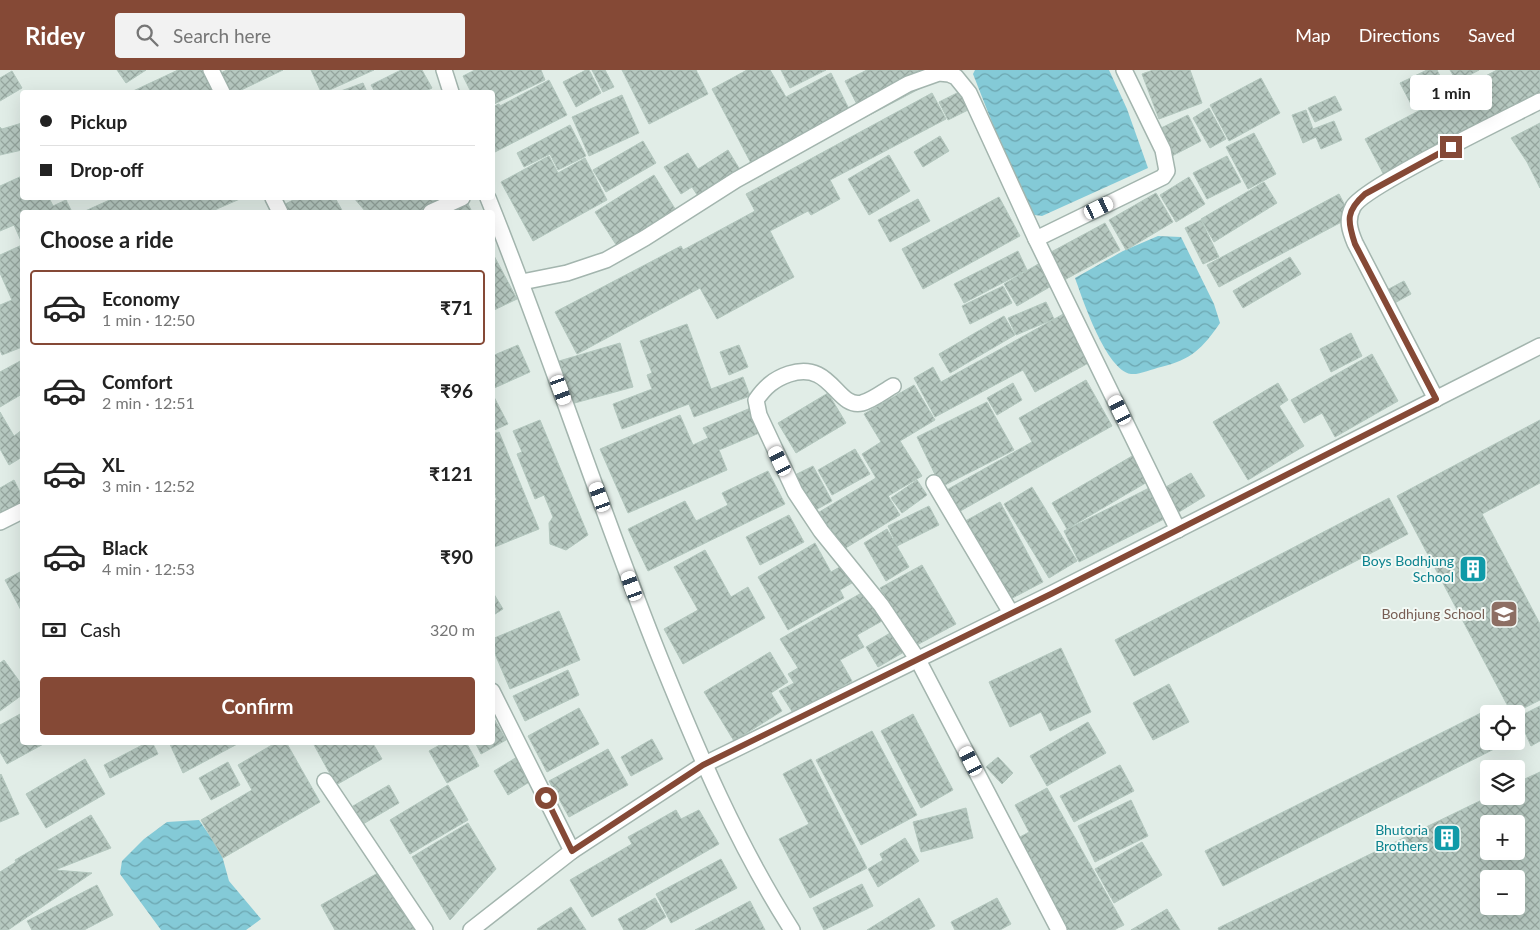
<!DOCTYPE html>
<meta charset="utf-8">
<style>
:root{--surface:#fff;--page:#f2f2f2;--text:#222;--muted:#767676;--line:#e0e0e0;--accent:#854936}
body{margin:0;font-family:Lato,sans-serif;background:var(--page);color:var(--text);height:100vh;display:flex;flex-direction:column;font-size:19px;white-space:nowrap}
*{box-sizing:border-box;margin:0}
p{font-size:16px;color:var(--muted)}
.icon{flex:none;width:28px;height:28px;fill:none;stroke:currentColor;stroke-width:2;stroke-linecap:round;stroke-linejoin:round}
.map{position:relative;flex:1;overflow:hidden}
.sheet{position:absolute;left:20px;top:140px;width:475px;height:535px;display:flex;flex-direction:column;background:var(--surface);border-radius:5px;box-shadow:0 5px 20px #0002}
.sheet>*{flex:none}
.hud{position:absolute;left:20px;top:20px;width:475px;height:110px;border-radius:5px;box-shadow:0 5px 20px #0002;display:grid;align-content:center;height:110px;padding:0 20px;background:var(--surface)}
.buttons{position:absolute;left:1480px;top:635px;display:grid;gap:10px}
.buttons a{display:grid;place-items:center;width:45px;height:45px;border-radius:5px;background:var(--surface);box-shadow:0 5px 20px #0002;font-size:25px}
.end{position:absolute;width:22px;height:22px;margin:-11px;border:6px solid #854936;background:#fff;box-shadow:0 0 0 2px #fff}
.from{border-radius:50%}
.bubble{position:absolute;height:35px;border-radius:5px;background:var(--surface);box-shadow:0 5px 20px #0002;font-size:16px;font-weight:700;line-height:35px;text-align:center}
.car{position:absolute;width:15px;height:30px;margin:-15px -8px;border-radius:6px;box-shadow:0 0 4px 1px #0007;background:linear-gradient(#fff 24%,#345 0 40%,#fff 0 76%,#345 0 86%,#fff 0)}
.hud b{display:flex;align-items:center;gap:18px;height:48px;font-size:19px}
.hud b+b{border-top:1px solid var(--line)}
.hud i{width:12px;height:12px;background:var(--text)}
ul{padding:0;list-style:none}
li{display:flex;align-items:center;gap:15px;height:75px;margin:0 10px 8px;padding:0 10px;border:2px solid transparent;border-radius:5px}
li div{flex:1}
li b{display:block;font-size:19px}
li em{font-style:normal;font-weight:700}
li.active{border-color:var(--accent)}
li>.icon{width:45px;height:45px;stroke-width:1.5}
h2{padding:0 20px;font-size:22px;line-height:60px}
.pay{display:flex;align-items:center;gap:12px;height:55px;padding:0 20px;font-size:19px}
.pay p{margin-inline-start:auto}
.primary-button{display:flex;gap:10px;margin-top:auto;padding:10px 20px}
.primary-button a{flex:1;height:58px;border-radius:5px;background:var(--accent);color:#fff;font-size:20px;font-weight:700;line-height:58px;text-align:center}
header{display:flex;align-items:center;gap:30px;box-sizing:border-box;height:70px;padding:0 25px;background:var(--accent);color:#fff}
header strong{font-size:24px}
nav{display:flex;gap:28px;margin-inline-start:auto;font-size:18px}
.search{width:350px;height:45px;background:var(--page);display:flex;align-items:center;gap:12px;box-sizing:border-box;padding:0 18px;border-radius:5px;color:var(--muted);font-size:19px}
.map>svg:first-child{display:block}
.water{fill:url(#water-waves)}
.building{fill:url(#building-cross-hatch);stroke:#b3c7be;fill-rule:evenodd}
.lines{fill:none;stroke-linecap:round;stroke-linejoin:round}
.minor-casing{stroke:#a3b5ae;stroke-width:18}
.tertiary-casing{stroke:#a3b5ae;stroke-width:18}
.minor{stroke:#fff;stroke-width:15}
.tertiary{stroke:#fff;stroke-width:15}
.route{stroke:#854936;stroke-width:6}
.labels{text-anchor:middle;stroke-width:4;stroke-linejoin:round;paint-order:stroke}
.culture-label{font-size:14px;fill:#0d838f;stroke:#f2f9f5;text-anchor:end}
.education-label{font-size:14px;fill:#785e54;stroke:#f2f9f5;text-anchor:end}
</style>
<header>
<strong>Ridey</strong>
<div class="search"><svg class="icon" aria-label="search" viewBox="0 0 24 24"><circle cx="10" cy="10" r="6"/><path d="M15 15l6 6"/></svg>Search here</div>
<nav><a>Map</a><a>Directions</a><a>Saved</a></nav>
</header>
<div class="map">
<svg width="1540" height="860" viewBox="0 0 1540 860">
<defs>
<pattern id="water-waves" width="16" height="10" patternUnits="userSpaceOnUse" patternTransform="scale(1.25)"><rect width="16" height="10" fill="#84cad7"/><path d="M0 5q4-4 8 0t8 0" fill="none" stroke="#6ca5af"/></pattern>
<pattern id="building-cross-hatch" width="8" height="8" patternUnits="userSpaceOnUse" patternTransform="scale(1.25)"><rect width="8" height="8" fill="#b6c8c0"/><path d="M0 0l8 8M0 8l8-8" fill="none" stroke="#94a49d"/></pattern>
</defs>
<rect width="100%" height="100%" fill="#e1ede7"/>
<g class="water">
<polygon points="975,0 1109,0 1127,39 1148,98 1042,146 1028,144 973,4"/>
<path d="M1158,166L1181,167L1214,234L1220,253C1202,279 1192,289 1161,297C1152,299 1139,305 1131,304C1106,300 1083,230 1075,208L1123,181Z"/>
<polygon points="199,750 221,782 229,811 261,849 246,860 161,860 120,804 122,791 144,769 167,752"/>
</g>
<g class="building">
<polygon points="117,0 146,0 126,13"/>
<polygon points="178,0 206,0 210,8 227,0 283,0 237,22 131,22"/>
<polygon points="311,0 374,0 325,22 321,22"/>
<polygon points="401,0 422,0 432,18 424,22 375,22 371,15"/>
<polygon points="475,0 541,0 545,10 492,35 492,22 471,22 463,6"/>
<polygon points="586,0 589,0 601,23 576,37 563,12"/>
<polygon points="592,0 605,0 614,17 603,22"/>
<polygon points="622,0 696,0 708,24 649,54"/>
<polygon points="747,0 770,0 786,27 831,3 853,47 754,99 712,19"/>
<polygon points="781,0 826,0 790,18"/>
<polygon points="867,0 955,0 864,48 845,11"/>
<polygon points="1153,0 1190,0 1202,33 1159,49 1142,4"/>
<polygon points="1427,0 1437,0 1445,16 1411,34 1400,13"/>
<polygon points="1450,0 1479,0 1457,12"/>
<polygon points="1497,0 1540,0 1540,35 1385,107 1365,69"/>
<polygon points="12,1 22,18 0,31 0,8"/>
<polygon points="1261,8 1280,43 1229,71 1210,35"/>
<polygon points="549,10 567,45 493,83 492,37 499,34 500,36"/>
<polygon points="363,13 367,22 338,22"/>
<polygon points="963,20 972,38 948,50 939,32"/>
<polygon points="932,23 946,49 830,110 840,129 811,145 808,141 770,161 794,207 717,249 700,218 577,284 555,242 681,176 683,180 755,141 746,124"/>
<polygon points="622,25 639,63 589,86 572,47"/>
<polygon points="1335,26 1342,40 1315,52 1308,38"/>
<polygon points="1209,38 1226,69 1210,78 1193,48"/>
<polygon points="1306,40 1313,59 1334,51 1342,70 1321,79 1316,67 1303,73 1292,45"/>
<polygon points="1188,45 1201,71 1172,86 1159,59"/>
<polygon points="22,53 22,80 0,85 0,57 2,59"/>
<polygon points="1540,53 1540,118 1527,92 1511,68"/>
<polygon points="570,55 586,86 558,100 550,84 524,97 517,83"/>
<polygon points="1254,63 1276,104 1248,119 1226,77"/>
<polygon points="940,66 949,81 923,97 914,82"/>
<polygon points="643,71 656,93 606,122 593,100"/>
<polygon points="728,80 745,108 703,134 692,117 681,124 664,97 688,83 698,99"/>
<polygon points="889,85 910,121 869,145 848,109"/>
<polygon points="549,86 558,103 585,88 607,130 533,171 501,112"/>
<polygon points="1227,86 1241,112 1207,129 1193,103"/>
<polygon points="654,105 682,150 624,187 595,142"/>
<polygon points="22,106 22,128 49,128 53,136 66,130 72,142 22,142 22,173 14,155 0,161 0,116"/>
<polygon points="1189,107 1205,134 1176,152 1160,125"/>
<polygon points="1264,112 1277,133 1214,172 1201,149"/>
<polygon points="1156,123 1173,152 1126,180 1109,150"/>
<polygon points="1339,124 1351,147 1219,217 1207,195"/>
<polygon points="999,127 1020,166 923,219 902,179"/>
<polygon points="114,128 242,128 210,142 83,142"/>
<polygon points="297,128 335,128 343,142 270,142"/>
<polygon points="354,128 458,128 424,142 366,142"/>
<polygon points="918,129 930,151 890,172 878,150"/>
<polygon points="467,132 472,142 447,142"/>
<polygon points="1201,150 1219,187 1203,194 1185,158"/>
<polygon points="1105,153 1120,180 1055,215 1040,188"/>
<polygon points="22,175 22,277 2,285 0,280 0,235 12,230 0,203 0,185"/>
<polygon points="1018,181 1027,200 964,233 954,214"/>
<polygon points="492,182 517,229 492,241"/>
<polygon points="1290,187 1301,204 1243,238 1233,221"/>
<polygon points="1040,193 1053,215 1017,236 1004,214"/>
<polygon points="1404,211 1411,224 1391,235 1383,222"/>
<polygon points="1003,216 1012,233 970,254 962,236"/>
<polygon points="1046,232 1054,249 1016,265 1008,248"/>
<polygon points="1067,242 1094,290 1035,322 1023,300 935,347 914,308 933,297 941,312"/>
<polygon points="1004,246 1015,265 950,303 939,284"/>
<polygon points="687,254 711,319 743,307 750,326 694,347 689,334 622,359 613,334 652,319 647,305 652,303 640,271"/>
<polygon points="1351,263 1362,286 1331,302 1320,279"/>
<polygon points="620,273 633,317 571,334 559,291"/>
<polygon points="518,275 530,302 492,319 492,286"/>
<polygon points="739,275 748,297 729,305 720,282"/>
<polygon points="1372,284 1398,331 1335,367 1322,343 1304,353 1291,330"/>
<polygon points="22,290 22,324 0,337 0,302"/>
<polygon points="1086,310 1112,356 955,444 943,422 1032,372 1019,348"/>
<polygon points="1013,313 1022,330 997,345 987,328"/>
<polygon points="1278,313 1288,330 1279,336 1304,376 1248,410 1213,352"/>
<polygon points="914,315 935,350 900,371 922,406 888,426 900,445 839,482 816,444 876,408 862,384 881,372 864,344"/>
<polygon points="492,323 508,354 492,361"/>
<polygon points="828,323 846,353 796,383 778,353"/>
<polygon points="987,332 1014,380 941,417 917,367"/>
<polygon points="753,337 764,361 719,380 727,400 628,443 600,379 680,345 693,375 708,368 703,358"/>
<polygon points="0,342 14,366 22,360 22,387 9,395 0,379"/>
<polygon points="540,350 588,465 566,480 550,474 549,453 553,447 544,425 535,429 517,384 522,382 513,361"/>
<polygon points="1540,350 1540,413 1482,444 1540,554 1540,630 1512,644 1397,426"/>
<polygon points="499,362 539,459 492,478 492,432 497,430 492,418 492,364"/>
<polygon points="855,379 870,404 832,425 818,400"/>
<polygon points="1139,382 1154,408 1067,459 1052,433"/>
<polygon points="813,396 832,431 810,443 791,407"/>
<polygon points="768,401 785,434 648,501 628,459 685,431 696,451 728,435 722,423"/>
<polygon points="1191,403 1205,426 1179,442 1164,418"/>
<polygon points="14,410 22,426 22,434 0,446 0,418"/>
<polygon points="917,410 927,425 902,443 891,428"/>
<polygon points="1155,415 1170,446 1079,492 1064,461"/>
<polygon points="1032,417 1077,491 1049,508 1004,434"/>
<polygon points="1389,428 1408,464 1134,606 1115,570"/>
<polygon points="1000,432 1043,512 1001,534 958,455"/>
<polygon points="929,436 939,455 897,476 888,456"/>
<polygon points="789,445 804,472 760,495 746,467"/>
<polygon points="887,459 909,497 886,511 864,473"/>
<polygon points="815,473 831,502 847,493 857,510 840,520 844,528 788,560 758,507"/>
<polygon points="705,480 731,527 748,517 765,548 683,594 664,559 698,540 674,497"/>
<polygon points="922,495 956,554 915,576 880,518"/>
<polygon points="22,501 22,542 5,510"/>
<polygon points="492,521 503,539 492,546"/>
<polygon points="865,521 882,551 857,565 864,577 840,590 852,611 793,643 779,621 794,613 788,604 798,598 780,569"/>
<polygon points="559,541 580,590 510,619 492,577 492,569"/>
<polygon points="892,562 904,582 878,597 866,577"/>
<polygon points="1061,578 1091,642 1050,661 1041,642 1010,657 989,612"/>
<polygon points="770,582 788,612 771,623 782,641 734,671 704,622"/>
<polygon points="4,590 22,615 22,625 0,641 0,593"/>
<polygon points="568,600 579,625 525,651 513,626"/>
<polygon points="1169,614 1189,652 1153,670 1133,633"/>
<polygon points="1540,636 1540,671 1531,676 1518,647"/>
<polygon points="579,638 599,674 547,702 528,666"/>
<polygon points="1487,640 1489,644 1489,671 1503,671 1504,674 1223,816 1205,781"/>
<polygon points="22,643 22,672 47,672 7,694 0,682 0,655"/>
<polygon points="913,644 953,720 921,738 881,661"/>
<polygon points="492,645 506,670 481,684 475,672 492,672"/>
<polygon points="1088,652 1106,683 1047,716 1030,686"/>
<polygon points="872,661 917,745 861,775 816,690"/>
<polygon points="652,669 663,689 631,706 621,687"/>
<polygon points="148,672 152,672 158,684 110,708 104,695"/>
<polygon points="169,672 241,672 183,703"/>
<polygon points="277,672 286,672 320,732 223,788 201,750 252,720 238,695"/>
<polygon points="315,672 372,672 382,689 336,715 313,673"/>
<polygon points="466,672 479,696 447,713 429,681 445,672"/>
<polygon points="608,679 628,715 569,747 549,711"/>
<polygon points="522,684 536,708 508,725 494,701"/>
<polygon points="998,687 1013,703 1002,714 986,697"/>
<polygon points="85,689 105,724 46,758 26,724"/>
<polygon points="811,689 867,798 810,828 779,769 809,754 783,704"/>
<polygon points="228,692 240,715 211,730 199,708"/>
<polygon points="1120,695 1134,721 1074,752 1060,726"/>
<path d="M1540,702V860H1219L1218,858L1490,726H1516V713ZM1489,754H1516V781H1489ZM1489,809H1516V836H1489Z"/>
<polygon points="1,704 19,744 0,752 0,705"/>
<polygon points="389,715 399,733 363,754 353,736"/>
<polygon points="448,715 468,750 410,784 390,750"/>
<polygon points="1047,718 1124,855 1114,860 1060,860 1011,772 1029,762 1015,735"/>
<polygon points="1131,730 1148,766 1095,792 1078,756"/>
<polygon points="966,738 973,768 921,782 913,752"/>
<polygon points="676,740 681,749 699,740 719,774 592,847 570,810 632,774 628,767"/>
<polygon points="91,745 111,778 55,800 92,803 8,860 0,860 0,802 16,792 15,790"/>
<polygon points="468,753 496,799 450,850 412,787"/>
<polygon points="905,768 919,791 878,817 868,799 883,790 880,784"/>
<polygon points="1142,772 1162,805 1114,833 1095,799"/>
<polygon points="721,789 737,818 671,853 656,824"/>
<polygon points="392,795 428,860 335,860 321,835"/>
<polygon points="862,814 873,836 824,860 813,838"/>
<polygon points="97,815 113,845 84,860 32,860 27,851"/>
<polygon points="655,828 666,847 644,860 624,860 618,849"/>
<polygon points="919,828 935,856 928,860 867,860"/>
<polygon points="997,828 1011,854 1000,860 955,860 951,852"/>
<polygon points="750,831 765,860 695,860"/>
<polygon points="571,837 586,860 538,860 537,859"/>
<polygon points="1167,839 1180,860 1131,860"/>
</g>
<g class="lines">
<defs>
<g id="minor">
<polyline points="211,0 222,22"/>
<polyline points="273,128 280,142"/>
<polyline points="431,142 462,128"/>
<polyline points="1036,169 1163,107 1167,101 1163,80 1124,0"/>
<polyline points="522,212 567,203 606,190 645,168 736,110 908,14 939,3 949,4 956,7 969,23 1036,169 1178,460"/>
<path d="M893,316C884,321 873,330 862,333C836,339 832,290 789,304C774,309 765,317 756,330L759,345L795,422L821,461L881,535L918,590L1059,860"/>
<path d="M1436,329L1355,173C1350,161 1346,150 1353,137C1363,117 1511,46 1540,31"/>
<polyline points="934,413 1011,543"/>
<polyline points="0,452 22,441"/>
<polyline points="492,621 572,781"/>
<polyline points="325,711 425,860"/>
</g>
<g id="tertiary">
<polyline points="444,0 451,22"/>
<path d="M488,128C549,279 599,436 660,588C698,682 737,774 792,860"/>
<polyline points="471,860 572,781 703,695 1051,524 1540,276"/>
</g>
</defs>
<use href="#minor" class="minor-casing"/>
<use href="#tertiary" class="tertiary-casing"/>
<use href="#minor" class="minor"/>
<use href="#tertiary" class="tertiary"/>
</g>
<g class="lines">
<path class="route" d="M546,728L572,781L703,695L1051,524L1436,329L1355,174C1347,150 1346,141 1365,124L1451,77"/>
</g>
<defs>
<symbol id="building-square" viewBox="-11 -11 22 22"><rect x="-9" y="-9" width="18" height="18" rx="4" fill="#0f9aa8" stroke="#f2f9f5"/><path d="M-4-6H4V6H1V3H-1V6H-4ZM-2.5-4.3h1.7v1.8h-1.7ZM.8-4.3h1.7v1.8H.8ZM-2.5-1h1.7V.8h-1.7ZM.8-1h1.7V.8H.8Z" fill="#fff"/></symbol>
<symbol id="school-square" viewBox="-11 -11 22 22"><rect x="-9" y="-9" width="18" height="18" rx="4" fill="#8d6e63" stroke="#f2f9f5"/><path d="M0-5L7-2L0 1L-7-2ZM-4 1L0 2.5L4 1V4Q0 6-4 4Z" fill="#fff"/></symbol>
</defs>
<g fill-rule="evenodd">
<use href="#building-square" x="1457" y="483" width="32" height="32"/>
<use href="#school-square" x="1488" y="528" width="32" height="32"/>
<use href="#building-square" x="1431" y="752" width="32" height="32"/>
</g>
<g class="labels">
<g class="culture-label">
<text x="1454" y="496">Boys Bodhjung<tspan x="1454" dy="16">School</tspan></text>
<text x="1428" y="765">Bhutoria<tspan x="1428" dy="16">Brothers</tspan></text>
</g>
<g class="education-label">
<text x="1485" y="549">Bodhjung School</text>
</g>
</g>
</svg>
<div class="buttons">
<a><svg class="icon" aria-label="locate" viewBox="0 0 24 24"><circle cx="12" cy="12" r="6"/><path d="M12 2v4M12 18v4M2 12h4M18 12h4"/></svg></a>
<a><svg class="icon" aria-label="layers" viewBox="0 0 24 24"><path d="M12 4l9 5-9 5-9-5zM3 14l9 5 9-5"/></svg></a>
<a>+</a>
<a>−</a>
</div>
<i class="end from" style="left:546px;top:728px"></i>
<i class="end" style="left:1451px;top:77px"></i>
<div class="bubble" style="left:1410px;top:5px;width:82px">1 min</div>
<i class="car" style="left:1099px;top:138px;rotate:64deg"></i>
<i class="car" style="left:561px;top:320px;rotate:160deg"></i>
<i class="car" style="left:1120px;top:340px;rotate:334deg"></i>
<i class="car" style="left:780px;top:391px;rotate:334deg"></i>
<i class="car" style="left:600px;top:427px;rotate:340deg"></i>
<i class="car" style="left:632px;top:516px;rotate:340deg"></i>
<i class="car" style="left:971px;top:691px;rotate:333deg"></i>
<div class="hud">
<b><i class="from"></i>Pickup</b>
<b><i></i>Drop-off</b>
</div>
<section class="sheet">
<h2>Choose a ride</h2>
<ul>
<li class="active"><svg class="icon" aria-label="car" viewBox="0 0 24 24"><path d="M5 17H2v-5l4-1 3-4h7l3 4 3 1v5h-3M9 17h6M6 11h13"/><circle cx="7" cy="17" r="2"/><circle cx="17" cy="17" r="2"/></svg><div><b>Economy</b><p>1 min · 12:50</p></div><em>₹71</em></li>
<li><svg class="icon" aria-label="car" viewBox="0 0 24 24"><path d="M5 17H2v-5l4-1 3-4h7l3 4 3 1v5h-3M9 17h6M6 11h13"/><circle cx="7" cy="17" r="2"/><circle cx="17" cy="17" r="2"/></svg><div><b>Comfort</b><p>2 min · 12:51</p></div><em>₹96</em></li>
<li><svg class="icon" aria-label="car" viewBox="0 0 24 24"><path d="M5 17H2v-5l4-1 3-4h7l3 4 3 1v5h-3M9 17h6M6 11h13"/><circle cx="7" cy="17" r="2"/><circle cx="17" cy="17" r="2"/></svg><div><b>XL</b><p>3 min · 12:52</p></div><em>₹121</em></li>
<li><svg class="icon" aria-label="car" viewBox="0 0 24 24"><path d="M5 17H2v-5l4-1 3-4h7l3 4 3 1v5h-3M9 17h6M6 11h13"/><circle cx="7" cy="17" r="2"/><circle cx="17" cy="17" r="2"/></svg><div><b>Black</b><p>4 min · 12:53</p></div><em>₹90</em></li>
</ul>
<div class="pay"><svg class="icon" aria-label="cash" viewBox="0 0 24 24"><path d="M3 7h18v10H3z"/><circle cx="12" cy="12" r="2"/></svg>Cash<p>320 m</p></div>
<div class="primary-button"><a>Confirm</a></div>
</section>
</div>
